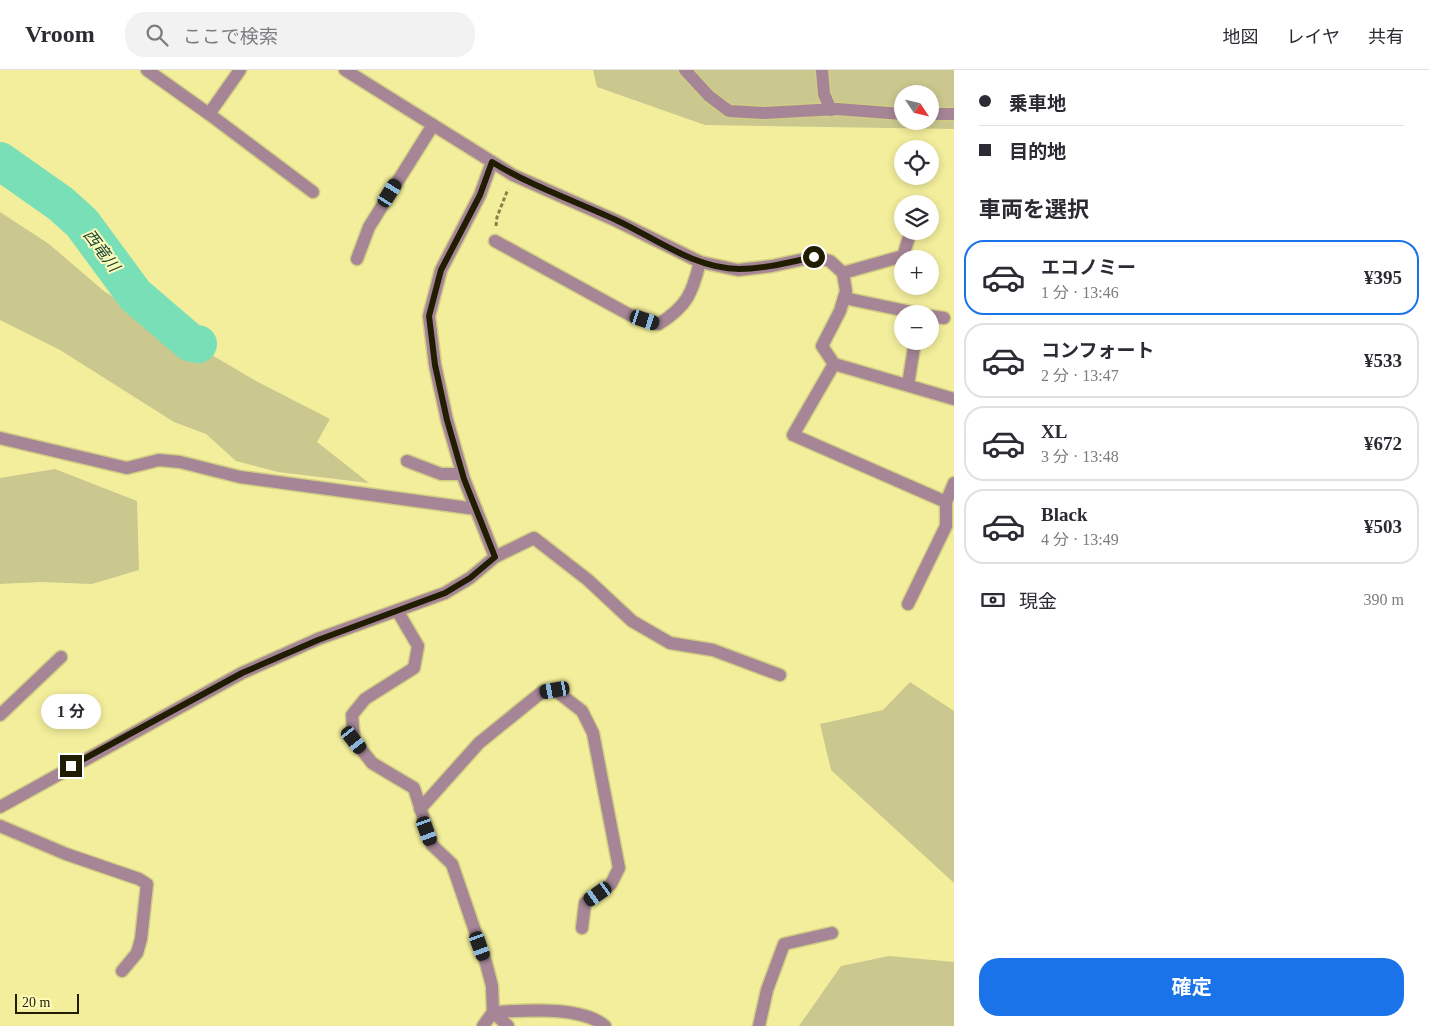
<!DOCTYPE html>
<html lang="ja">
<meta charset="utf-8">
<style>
:root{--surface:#fff;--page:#f2f2f3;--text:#2b2b33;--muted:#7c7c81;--line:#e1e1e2;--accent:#1a73e8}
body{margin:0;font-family:"Times New Roman","Noto Sans JP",serif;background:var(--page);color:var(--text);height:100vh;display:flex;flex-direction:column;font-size:19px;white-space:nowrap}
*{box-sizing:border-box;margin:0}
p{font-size:16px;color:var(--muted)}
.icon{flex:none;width:28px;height:28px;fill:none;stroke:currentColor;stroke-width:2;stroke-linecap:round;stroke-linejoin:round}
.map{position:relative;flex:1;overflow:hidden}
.panel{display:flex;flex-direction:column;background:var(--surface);width:475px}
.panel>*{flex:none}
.top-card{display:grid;align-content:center;height:110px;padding:0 25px;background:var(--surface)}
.needle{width:32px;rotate:125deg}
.tools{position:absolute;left:894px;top:15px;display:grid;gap:10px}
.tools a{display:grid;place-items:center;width:45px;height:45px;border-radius:50%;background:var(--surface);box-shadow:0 2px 8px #0003;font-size:25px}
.scale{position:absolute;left:15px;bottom:12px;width:64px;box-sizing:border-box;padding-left:5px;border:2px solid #201d00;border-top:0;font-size:14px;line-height:18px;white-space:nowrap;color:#201d00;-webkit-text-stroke:4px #fefbba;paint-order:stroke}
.end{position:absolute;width:22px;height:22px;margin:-11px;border:6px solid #201d00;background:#fff;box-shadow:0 0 0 2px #fff}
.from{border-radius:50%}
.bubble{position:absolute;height:35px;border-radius:18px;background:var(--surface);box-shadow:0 2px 8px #0003;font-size:16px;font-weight:700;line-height:35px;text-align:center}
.car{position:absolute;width:15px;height:30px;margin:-15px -8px;border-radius:6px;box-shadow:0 0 4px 1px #0007;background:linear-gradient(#222 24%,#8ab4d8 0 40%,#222 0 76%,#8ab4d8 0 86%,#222 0)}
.top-card b{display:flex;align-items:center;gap:18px;height:48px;font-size:19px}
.top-card b+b{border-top:1px solid var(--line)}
.top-card i{width:12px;height:12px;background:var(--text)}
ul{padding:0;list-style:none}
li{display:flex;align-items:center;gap:15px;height:75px;margin:0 10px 8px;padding:0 15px;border:2px solid var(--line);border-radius:20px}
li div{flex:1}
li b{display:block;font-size:19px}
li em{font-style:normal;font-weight:700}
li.on{border-color:var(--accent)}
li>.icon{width:45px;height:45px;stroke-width:1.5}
h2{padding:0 25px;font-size:22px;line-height:60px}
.pay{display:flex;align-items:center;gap:12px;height:55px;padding:0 25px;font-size:19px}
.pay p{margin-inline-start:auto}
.button{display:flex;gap:10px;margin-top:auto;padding:10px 25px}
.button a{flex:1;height:58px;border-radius:20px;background:var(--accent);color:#fff;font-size:20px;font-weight:700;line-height:58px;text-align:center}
header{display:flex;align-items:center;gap:30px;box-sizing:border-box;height:70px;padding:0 25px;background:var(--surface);border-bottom:1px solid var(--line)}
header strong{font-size:24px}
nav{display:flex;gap:28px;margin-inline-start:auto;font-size:18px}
.search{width:350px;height:45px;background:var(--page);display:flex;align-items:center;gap:12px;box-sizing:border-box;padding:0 18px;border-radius:20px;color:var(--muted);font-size:19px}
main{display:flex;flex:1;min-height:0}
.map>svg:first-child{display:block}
.green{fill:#cac78f;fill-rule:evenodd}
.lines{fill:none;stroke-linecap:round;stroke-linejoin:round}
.river{stroke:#79dfb6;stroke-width:38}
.minor-casing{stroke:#d1cd83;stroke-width:15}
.path{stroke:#86824b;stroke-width:3;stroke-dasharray:4 2.5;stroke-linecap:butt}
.minor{stroke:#a58596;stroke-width:12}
.route{stroke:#201d00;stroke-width:6}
.labels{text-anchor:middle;stroke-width:4;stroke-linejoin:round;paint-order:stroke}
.water-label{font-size:16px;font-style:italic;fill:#1d4838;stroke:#fefbba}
</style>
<header>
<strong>Vroom</strong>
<div class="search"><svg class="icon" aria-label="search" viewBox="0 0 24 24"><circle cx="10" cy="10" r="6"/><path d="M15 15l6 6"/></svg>ここで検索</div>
<nav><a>地図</a><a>レイヤ</a><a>共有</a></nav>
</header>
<main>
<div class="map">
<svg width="954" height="956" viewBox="0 0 954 956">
<rect width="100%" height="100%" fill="#f3ee9c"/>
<g class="green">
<path d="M593,0H954V59L705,55L597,17ZM902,24H930V51H902Z"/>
<polygon points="0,142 49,174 105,222 256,311 330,349 317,372 369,413 278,402 236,391 206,364 174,352 60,280 0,250"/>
<polygon points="55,399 137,431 139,500 92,514 40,512 0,514 0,408"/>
<polygon points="910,612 954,641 954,813 831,700 820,654 883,640"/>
<polygon points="889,886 954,892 954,956 799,956 841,896"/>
</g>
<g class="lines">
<polyline class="river" points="0,91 61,134 82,153 135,225 191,273 198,274"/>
<defs>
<g id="minor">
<polyline points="147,0 209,44 240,0"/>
<polyline points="345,0 513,105 617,151 700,192 738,200 772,196 814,187 830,191 843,203 846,221 840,241 822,276 834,294 793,365 946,432 954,413"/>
<polyline points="685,0 709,26 729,41 764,43 837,39 902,44"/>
<polyline points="822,0 824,24 831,40"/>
<polyline points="209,44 313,122"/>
<polyline points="930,44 954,44"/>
<polyline points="492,92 480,125 441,200 429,246 435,295 447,350 464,409 495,487"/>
<path d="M495,171L630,245L659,254C687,236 692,224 700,192"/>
<polyline points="357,189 369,157 433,55"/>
<polyline points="843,203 903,186 911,161"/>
<polyline points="844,228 921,244"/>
<polyline points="930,246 944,248"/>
<polyline points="834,294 954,329"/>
<polyline points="908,315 915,271"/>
<polyline points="0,368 127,398 159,390 180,392 240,407 476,439"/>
<polyline points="407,391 441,404 462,404"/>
<polyline points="908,534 946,456 946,432"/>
<polyline points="398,542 418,576 414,598 365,629 352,645 354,670 372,693 414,718 432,775 452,794 486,893 492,916 493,942 483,956"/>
<polyline points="0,645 61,587"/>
<polyline points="0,737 242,603 318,569 445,523 470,508 495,487 534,468 588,510 632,551 670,573 713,580 780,605"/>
<polyline points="420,739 479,673 542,622 555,620 582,641 593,663 619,798 611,814 585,833 582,858"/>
<polyline points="0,756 66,784 139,809 147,814 141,869 137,883 122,901"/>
<path d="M493,942C523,941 580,935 605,956"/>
<polyline points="493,942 508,956"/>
<polyline points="759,956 767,920 784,874 832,863"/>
</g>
</defs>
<use href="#minor" class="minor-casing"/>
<polyline class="path" points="496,156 497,147 508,119"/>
<use href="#minor" class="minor"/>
</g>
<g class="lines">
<path class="route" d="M71,696L242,603L318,570L445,523L470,508L495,487L464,409L447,350L435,295L429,246L441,200L480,125L492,92C531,116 575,131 616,150C655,168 695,199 739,199C764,199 790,192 814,187"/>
</g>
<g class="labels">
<g class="water-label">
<text transform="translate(102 180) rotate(53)" y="6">西竜川</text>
</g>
</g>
</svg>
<div class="tools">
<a><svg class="needle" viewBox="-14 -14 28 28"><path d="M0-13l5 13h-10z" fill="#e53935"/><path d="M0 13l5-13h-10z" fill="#7c7c81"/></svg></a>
<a><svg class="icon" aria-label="locate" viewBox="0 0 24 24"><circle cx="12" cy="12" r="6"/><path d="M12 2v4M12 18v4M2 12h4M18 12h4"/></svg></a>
<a><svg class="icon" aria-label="layers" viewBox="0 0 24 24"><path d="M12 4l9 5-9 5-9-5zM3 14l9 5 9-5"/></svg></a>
<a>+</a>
<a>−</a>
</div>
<div class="scale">20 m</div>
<i class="end from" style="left:814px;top:187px"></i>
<i class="end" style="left:71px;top:696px"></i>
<div class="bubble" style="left:41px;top:624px;width:60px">1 分</div>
<i class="car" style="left:390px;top:123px;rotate:32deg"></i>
<i class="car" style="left:645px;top:250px;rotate:108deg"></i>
<i class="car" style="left:555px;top:620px;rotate:260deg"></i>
<i class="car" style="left:354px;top:670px;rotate:142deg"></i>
<i class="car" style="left:427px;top:761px;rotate:160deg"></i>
<i class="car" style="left:598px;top:824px;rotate:235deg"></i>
<i class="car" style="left:480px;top:876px;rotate:160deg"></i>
</div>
<section class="panel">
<div class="top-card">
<b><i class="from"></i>乗車地</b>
<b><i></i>目的地</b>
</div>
<h2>車両を選択</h2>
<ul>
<li class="on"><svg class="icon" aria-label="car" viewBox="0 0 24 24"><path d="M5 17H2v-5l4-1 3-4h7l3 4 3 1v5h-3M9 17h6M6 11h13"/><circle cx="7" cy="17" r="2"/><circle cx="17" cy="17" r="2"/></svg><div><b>エコノミー</b><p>1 分 · 13:46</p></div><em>¥395</em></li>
<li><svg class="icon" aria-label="car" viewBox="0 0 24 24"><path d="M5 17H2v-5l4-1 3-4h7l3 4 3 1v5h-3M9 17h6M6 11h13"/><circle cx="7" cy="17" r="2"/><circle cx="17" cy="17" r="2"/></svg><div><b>コンフォート</b><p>2 分 · 13:47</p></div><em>¥533</em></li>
<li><svg class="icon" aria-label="car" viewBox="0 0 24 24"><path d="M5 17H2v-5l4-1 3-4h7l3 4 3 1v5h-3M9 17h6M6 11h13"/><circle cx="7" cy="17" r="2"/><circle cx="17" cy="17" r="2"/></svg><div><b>XL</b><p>3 分 · 13:48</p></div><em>¥672</em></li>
<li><svg class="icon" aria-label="car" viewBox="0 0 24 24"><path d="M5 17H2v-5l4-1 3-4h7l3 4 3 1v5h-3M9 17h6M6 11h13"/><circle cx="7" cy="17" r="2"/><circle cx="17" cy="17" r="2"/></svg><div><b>Black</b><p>4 分 · 13:49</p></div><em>¥503</em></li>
</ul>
<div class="pay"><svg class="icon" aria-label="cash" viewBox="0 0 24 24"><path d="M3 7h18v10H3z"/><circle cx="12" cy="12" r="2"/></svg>現金<p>390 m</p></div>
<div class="button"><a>確定</a></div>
</section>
</main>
